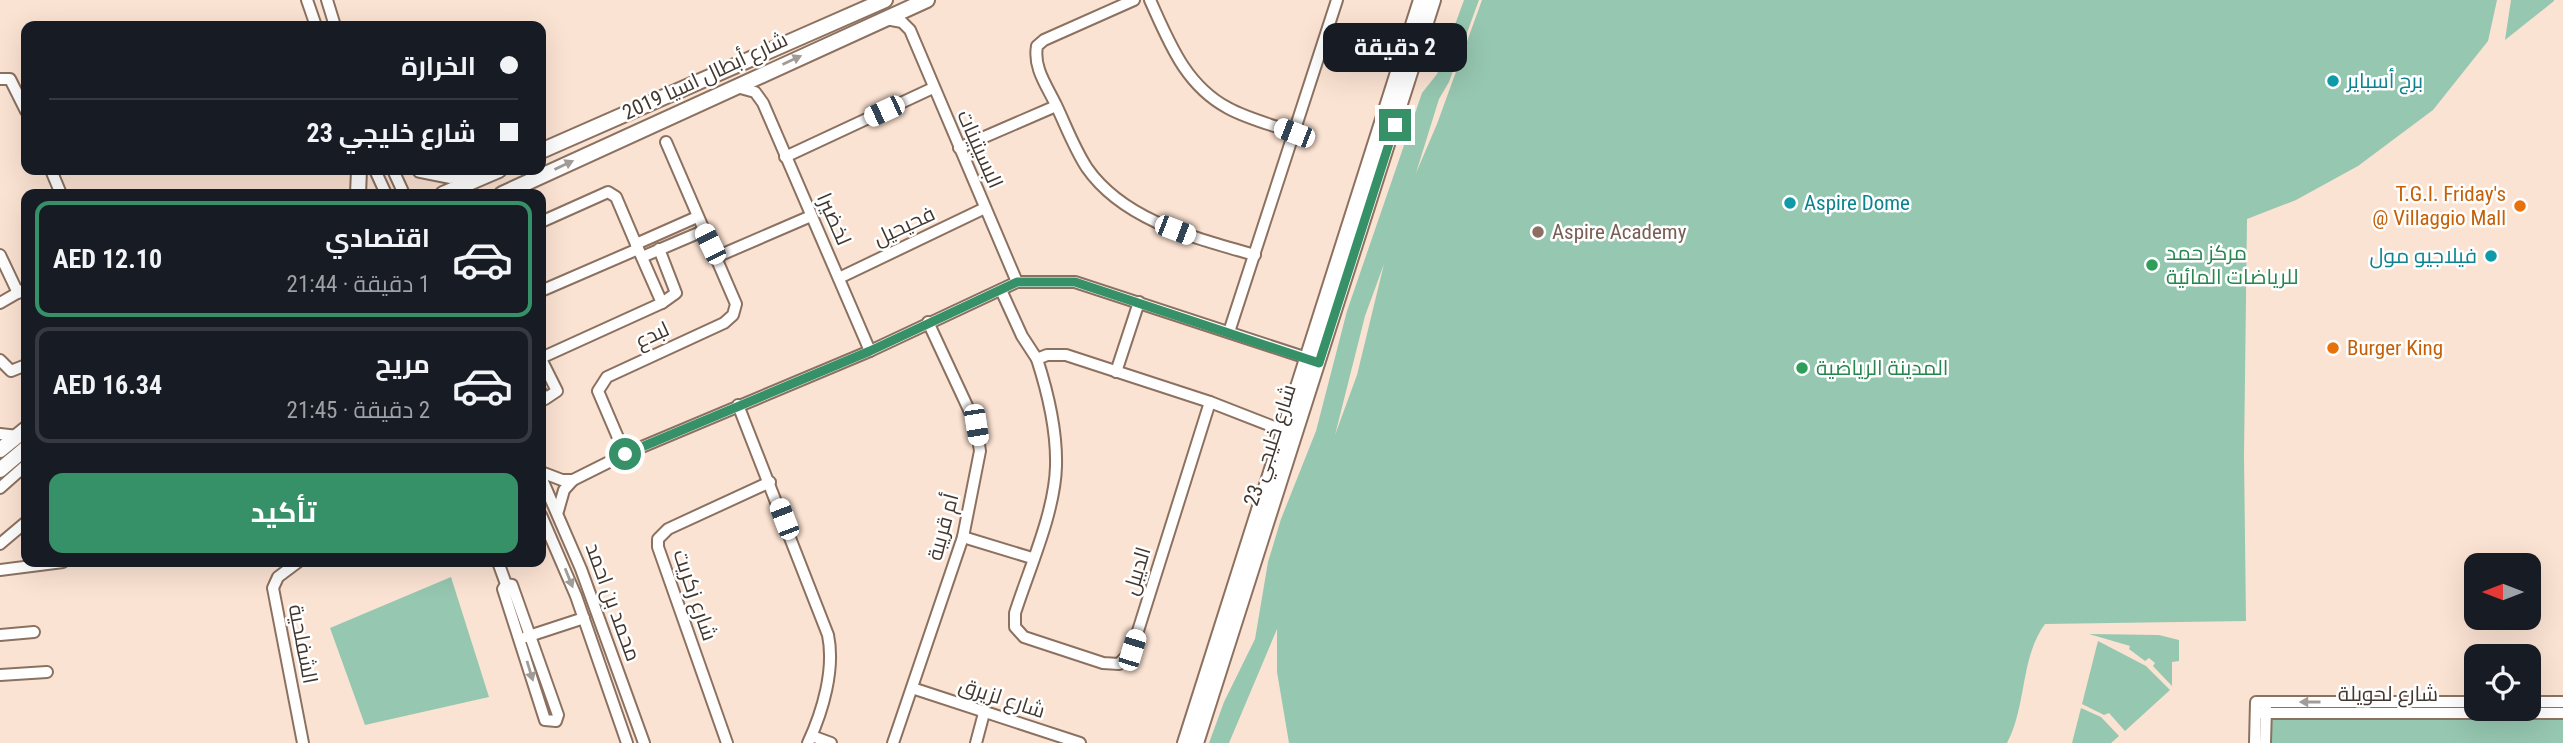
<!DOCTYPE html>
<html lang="ar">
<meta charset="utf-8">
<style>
:root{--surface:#171b24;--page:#242831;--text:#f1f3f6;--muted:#9ea1a6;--line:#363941;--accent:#369168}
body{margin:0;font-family:"Roboto Condensed",Cairo,sans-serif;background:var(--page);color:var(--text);direction:rtl;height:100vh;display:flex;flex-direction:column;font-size:26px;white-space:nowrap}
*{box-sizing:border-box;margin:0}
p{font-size:23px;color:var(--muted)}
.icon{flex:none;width:38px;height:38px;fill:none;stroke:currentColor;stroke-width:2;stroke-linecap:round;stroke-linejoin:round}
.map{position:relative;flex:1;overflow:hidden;direction:ltr}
.drawer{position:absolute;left:21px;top:189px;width:525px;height:378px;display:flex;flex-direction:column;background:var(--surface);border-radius:14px;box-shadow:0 7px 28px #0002;direction:rtl}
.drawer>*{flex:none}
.top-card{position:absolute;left:21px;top:21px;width:525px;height:154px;border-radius:14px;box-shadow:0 7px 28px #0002;direction:rtl;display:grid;align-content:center;height:154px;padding:0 28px;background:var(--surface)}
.needle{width:46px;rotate:270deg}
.buttons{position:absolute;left:2464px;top:553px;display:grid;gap:14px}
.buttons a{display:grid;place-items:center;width:77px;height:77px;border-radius:14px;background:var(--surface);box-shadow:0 7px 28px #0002;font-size:35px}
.end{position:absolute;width:32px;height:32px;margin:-16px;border:9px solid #369168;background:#fff;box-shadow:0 0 0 4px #fff}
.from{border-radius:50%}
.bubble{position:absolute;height:49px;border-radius:14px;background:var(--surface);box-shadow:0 7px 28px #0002;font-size:23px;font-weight:700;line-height:49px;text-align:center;direction:rtl}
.car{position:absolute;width:21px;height:42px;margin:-21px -10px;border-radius:9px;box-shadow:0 0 5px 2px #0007;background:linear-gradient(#fff 24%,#345 0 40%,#fff 0 76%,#345 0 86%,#fff 0)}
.top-card b{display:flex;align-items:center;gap:24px;height:66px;font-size:26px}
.top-card b+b{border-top:2px solid var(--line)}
.top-card i{width:18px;height:18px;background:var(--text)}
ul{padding:12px 0 0;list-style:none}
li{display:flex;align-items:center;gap:21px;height:116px;margin:0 14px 10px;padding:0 14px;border:4px solid var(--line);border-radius:14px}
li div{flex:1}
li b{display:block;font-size:26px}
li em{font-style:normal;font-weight:700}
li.on{border-color:var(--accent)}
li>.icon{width:63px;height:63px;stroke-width:1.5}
.button{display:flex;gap:14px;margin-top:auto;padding:14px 28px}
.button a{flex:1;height:80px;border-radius:14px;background:var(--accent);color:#fff;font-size:28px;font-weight:700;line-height:80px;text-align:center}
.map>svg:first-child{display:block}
.green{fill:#96c7b0;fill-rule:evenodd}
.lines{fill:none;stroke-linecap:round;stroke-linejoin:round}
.minor-casing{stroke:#8c7160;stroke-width:14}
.major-casing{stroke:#8c7160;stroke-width:18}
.minor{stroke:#fff;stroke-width:10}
.major{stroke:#fff;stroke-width:14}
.oneway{fill:#a19c98}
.route{stroke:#369168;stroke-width:9}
.culture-dot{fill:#0f9aa8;stroke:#fff;stroke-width:2.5}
.food-dot{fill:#e8710a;stroke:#fff;stroke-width:2.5}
.education-dot{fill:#8d6e63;stroke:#fff;stroke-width:2.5}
.leisure-dot{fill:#2e9e5b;stroke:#fff;stroke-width:2.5}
.labels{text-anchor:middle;stroke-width:5;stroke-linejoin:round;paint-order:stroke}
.street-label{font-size:21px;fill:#433830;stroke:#fff}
.culture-label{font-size:21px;fill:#0d838f;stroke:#fff;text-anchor:start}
.food-label{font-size:21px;fill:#c56008;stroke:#fff;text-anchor:end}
.education-label{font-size:21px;fill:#785e54;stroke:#fff;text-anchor:start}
.leisure-label{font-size:21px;fill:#27864d;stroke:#fff;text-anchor:start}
</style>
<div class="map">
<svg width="2563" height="743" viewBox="0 0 2563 743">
<rect width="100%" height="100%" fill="#fbe3d3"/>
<g class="green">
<path d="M1464,0H1479L1449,82L1439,99L1416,173L1437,124L1482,0H2497L2488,41L2433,110L2358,166L2296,200L2247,219L2244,456L2246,621L2045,624C2020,658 2027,706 2007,743H1289L1277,672V629L1229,743H1209L1224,702L1255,639L1268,562L1281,519L1316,431L1347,311L1422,93L1437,74ZM1384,264L1357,375L1335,435L1365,316Z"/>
<polygon points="2511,0 2554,0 2554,1 2505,40"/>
<polygon points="451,577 489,697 365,725 330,628"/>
<polygon points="2089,634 2159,635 2179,640 2179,661 2172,662 2172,686 2153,666 2155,663 2149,658 2145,661 2129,649 2130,646"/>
<polygon points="2098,641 2146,666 2170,690 2125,731 2109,713 2104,715 2082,704"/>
<polygon points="2081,708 2101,717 2119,736 2111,743 2072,743"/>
<polygon points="2269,716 2563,717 2563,743 2269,743"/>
</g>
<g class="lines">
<defs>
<g id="minor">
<polyline points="307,0 316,26"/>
<polyline points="327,0 335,26"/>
<path d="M1134,0L1044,40L1037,46C1033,68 1047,86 1056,105C1066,126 1074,148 1087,168C1124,221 1196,238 1255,255"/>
<path d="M1150,0C1169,42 1185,85 1228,108C1248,119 1273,125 1295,133"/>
<polyline points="886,19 902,22 910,30 1017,282"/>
<polyline points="0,79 10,79 26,111"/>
<polyline points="737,87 755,92 763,103 870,351"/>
<polyline points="959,148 1056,106"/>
<polyline points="785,157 933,88"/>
<polyline points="51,170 61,194"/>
<polyline points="375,170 386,194"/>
<polyline points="393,170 404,194"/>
<polyline points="541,222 608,192 616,197 636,244 697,217"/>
<polyline points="659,249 676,293 662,303"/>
<polyline points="0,255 18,293"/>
<polyline points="642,257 703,231"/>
<polyline points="716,257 811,216"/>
<polyline points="839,278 985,208"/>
<polyline points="1001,290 1022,336 1037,359"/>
<polyline points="541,291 638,249"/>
<polyline points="0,303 26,288"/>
<polyline points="1229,332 1337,0"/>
<path d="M1047,355H1066L1210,402L1132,650L1119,664L1103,663L1024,637L1015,627V613C1029,569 1055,512 1056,466C1057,429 1048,393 1037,359Z"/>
<polyline points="541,358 662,303 636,244"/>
<polyline points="541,359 557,391 545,399 541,392"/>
<polyline points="0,360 11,371 26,365"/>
<polyline points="1116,372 1139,302"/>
<polyline points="1210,402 1274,427"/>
<path d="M738,405L828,635C835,669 823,711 808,743"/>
<polyline points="0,434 18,436"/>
<polyline points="625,454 598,391 607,377 724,323 733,315 736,304 666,142"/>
<polyline points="541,472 562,480 573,480 625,454 870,351 1017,282 1075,282 1313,360"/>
<polyline points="541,477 581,569 644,743"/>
<polyline points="0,488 26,465"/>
<polyline points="558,511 564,490 573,480"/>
<polyline points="541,515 576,596 627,743"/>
<polyline points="963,537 1032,558"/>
<polyline points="0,544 26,522"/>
<polyline points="298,562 278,577 273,588 303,743"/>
<polyline points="498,562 506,584 503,589 545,720 556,721 558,715 512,585 506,584"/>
<polyline points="0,570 63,562"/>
<polyline points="0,635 34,632"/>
<polyline points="526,637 584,618"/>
<polyline points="0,675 47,672"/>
<polyline points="912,688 1080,743"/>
<polyline points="2529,702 2563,702"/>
<polyline points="2256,713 2563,713"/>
<polyline points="812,736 831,743"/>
<polyline points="727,743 658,547 658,539 668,529 770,482"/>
<polyline points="893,743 963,537 980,451 976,425 928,322"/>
<polyline points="976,743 984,713"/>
<polyline points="2255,743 2256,702 2476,702"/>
<polyline points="2265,743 2266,708"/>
</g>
<g id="major">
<polyline points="541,151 885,0"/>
<polyline points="420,170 450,176 480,170"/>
<polyline points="358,194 359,170"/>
<polyline points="443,194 499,170"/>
<polyline points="502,194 927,0"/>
<polyline points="0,450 26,429"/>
<polyline points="0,470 26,448"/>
<polyline points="1185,743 1421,0"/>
<polyline points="1196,743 1433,0"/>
</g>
</defs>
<use href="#minor" class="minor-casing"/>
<use href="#major" class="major-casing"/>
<use href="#minor" class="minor"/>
<use href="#major" class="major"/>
</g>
<defs><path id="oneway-solid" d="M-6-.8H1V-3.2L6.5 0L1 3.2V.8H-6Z" transform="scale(1.75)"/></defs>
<g class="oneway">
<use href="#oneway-solid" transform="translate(792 60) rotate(-25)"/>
<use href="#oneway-solid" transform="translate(564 165) rotate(-25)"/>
<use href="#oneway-solid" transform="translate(569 578) rotate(68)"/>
<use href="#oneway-solid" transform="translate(530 671) rotate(73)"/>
<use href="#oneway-solid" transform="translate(2310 702) rotate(180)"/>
</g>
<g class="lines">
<polyline class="route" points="625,454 870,351 1017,282 1075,282 1319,363 1395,125"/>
</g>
<g class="culture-dot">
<circle cx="2333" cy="81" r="7"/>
<circle cx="1790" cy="203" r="7"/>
<circle cx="2491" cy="256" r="7"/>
</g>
<g class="food-dot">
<circle cx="2520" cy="206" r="7"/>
<circle cx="2333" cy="348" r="7"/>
</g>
<circle class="education-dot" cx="1538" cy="232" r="7"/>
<g class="leisure-dot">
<circle cx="2152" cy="265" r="7"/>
<circle cx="1802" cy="368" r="7"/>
</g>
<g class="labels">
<g class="street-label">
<text transform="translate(705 76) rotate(-25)" y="7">شارع أبطال اسيا 2019</text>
<text transform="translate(980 149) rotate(66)" y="7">البسيتينات</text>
<text transform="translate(834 219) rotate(66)" y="7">لخضيرا</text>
<text transform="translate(904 226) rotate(-25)" y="7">فحيحيل</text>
<text transform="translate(652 335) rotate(-25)" y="7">لبدع</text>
<text transform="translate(1270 445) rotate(-72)" y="7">شارع خليجي 23</text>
<text transform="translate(943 527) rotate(-75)" y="7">أم قريبة</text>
<text transform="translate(1137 571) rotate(-73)" y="7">الديبل</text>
<text transform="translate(695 595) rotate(71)" y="7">شارع زكريت</text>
<text transform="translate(613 602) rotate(70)" y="7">محمد بن احمد</text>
<text transform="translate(303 644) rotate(79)" y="7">الشفلحية</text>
<text x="2388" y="701">شارع لحويلة</text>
<text transform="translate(1002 698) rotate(18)" y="7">شارع لزيرق</text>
</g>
<g class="culture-label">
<text x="2347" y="88">برج أسباير</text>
<text x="1804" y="210">Aspire Dome</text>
<text x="2477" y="263" text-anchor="end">فيلاجيو مول</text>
</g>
<g class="food-label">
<text x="2506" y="201">T.G.I. Friday's<tspan x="2506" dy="24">@ Villaggio Mall</tspan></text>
<text x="2347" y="355" text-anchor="start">Burger King</text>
</g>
<g class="education-label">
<text x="1552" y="239">Aspire Academy</text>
</g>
<g class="leisure-label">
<text x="2166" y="260">مركز حمد<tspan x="2166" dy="24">للرياضات المائية</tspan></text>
<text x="1816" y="375">المدينة الرياضية</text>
</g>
</g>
</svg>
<div class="buttons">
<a><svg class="needle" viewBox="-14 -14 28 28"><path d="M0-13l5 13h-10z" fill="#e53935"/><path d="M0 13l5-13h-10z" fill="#9ea1a6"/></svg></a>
<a><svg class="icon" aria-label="locate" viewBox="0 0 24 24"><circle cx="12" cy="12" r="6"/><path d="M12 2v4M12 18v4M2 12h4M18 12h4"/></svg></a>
</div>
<i class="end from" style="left:625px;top:454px"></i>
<i class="end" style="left:1395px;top:125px"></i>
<div class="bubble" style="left:1323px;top:23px;width:144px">2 دقيقة</div>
<i class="car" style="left:884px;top:111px;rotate:245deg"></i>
<i class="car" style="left:1294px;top:133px;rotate:291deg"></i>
<i class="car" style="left:1175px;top:230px;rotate:111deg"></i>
<i class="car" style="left:710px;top:244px;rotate:334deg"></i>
<i class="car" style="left:976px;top:425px;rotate:171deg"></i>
<i class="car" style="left:784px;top:519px;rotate:339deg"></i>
<i class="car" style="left:1132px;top:650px;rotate:17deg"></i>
<div class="top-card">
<b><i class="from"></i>الخرارة</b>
<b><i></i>شارع خليجي 23</b>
</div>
<section class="drawer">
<ul>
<li class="on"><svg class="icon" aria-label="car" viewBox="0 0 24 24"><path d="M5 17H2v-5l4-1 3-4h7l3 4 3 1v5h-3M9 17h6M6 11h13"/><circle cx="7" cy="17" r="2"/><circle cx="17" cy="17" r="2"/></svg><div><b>اقتصادي</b><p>1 دقيقة · 21:44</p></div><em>AED 12.10</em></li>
<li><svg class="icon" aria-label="car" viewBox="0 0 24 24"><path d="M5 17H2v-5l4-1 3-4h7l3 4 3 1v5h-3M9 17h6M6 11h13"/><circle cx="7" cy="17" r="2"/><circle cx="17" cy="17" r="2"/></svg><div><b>مريح</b><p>2 دقيقة · 21:45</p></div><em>AED 16.34</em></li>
</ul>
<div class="button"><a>تأكيد</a></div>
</section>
</div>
